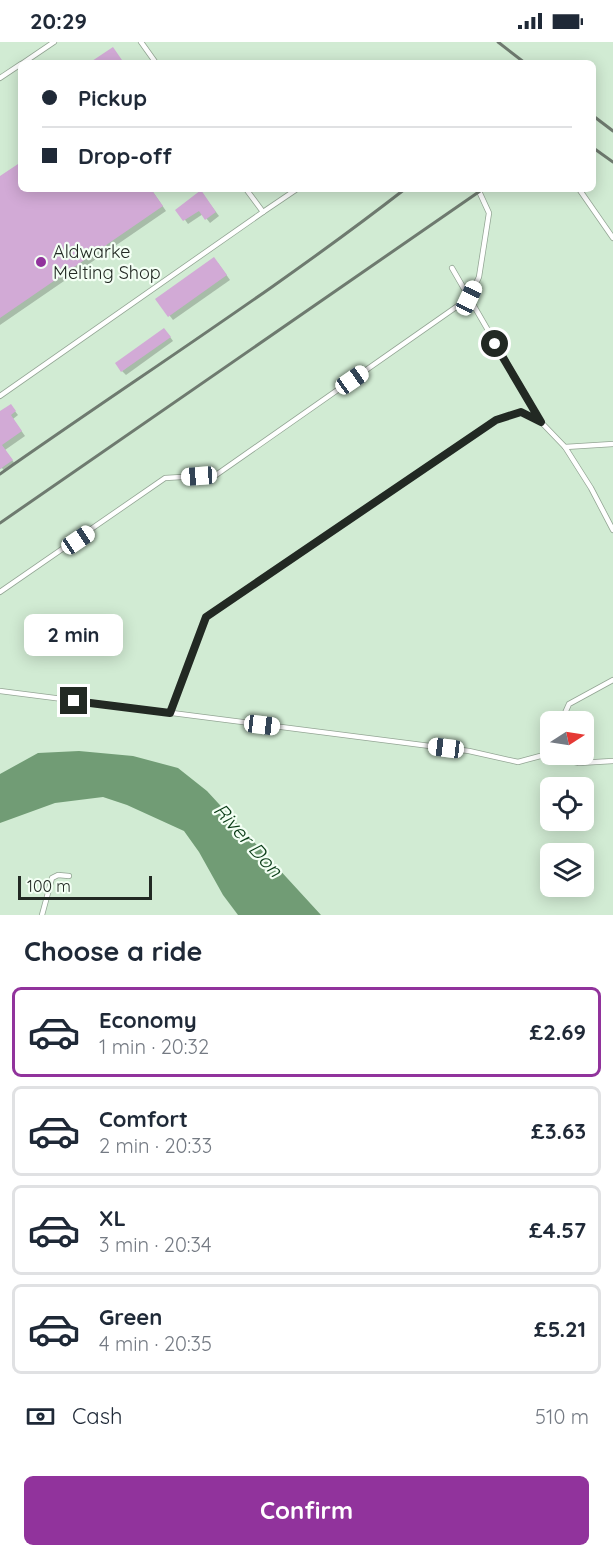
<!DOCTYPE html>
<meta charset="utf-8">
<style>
:root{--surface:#fff;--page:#f6f6f7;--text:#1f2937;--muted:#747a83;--line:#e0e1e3;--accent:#91339c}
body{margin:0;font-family:Quicksand,sans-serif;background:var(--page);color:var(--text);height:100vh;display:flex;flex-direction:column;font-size:22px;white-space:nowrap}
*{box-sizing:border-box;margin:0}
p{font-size:20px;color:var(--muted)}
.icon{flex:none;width:33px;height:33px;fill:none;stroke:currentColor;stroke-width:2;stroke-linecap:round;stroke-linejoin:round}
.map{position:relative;height:873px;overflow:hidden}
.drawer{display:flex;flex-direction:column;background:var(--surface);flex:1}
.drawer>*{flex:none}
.guide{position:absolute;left:18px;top:18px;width:578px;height:132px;border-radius:9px;box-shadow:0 3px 15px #0003;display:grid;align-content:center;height:132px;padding:0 24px;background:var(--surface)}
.needle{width:39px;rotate:78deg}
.tools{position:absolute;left:540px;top:669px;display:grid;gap:12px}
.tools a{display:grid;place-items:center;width:54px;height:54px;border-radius:9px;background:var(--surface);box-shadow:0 3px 15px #0003;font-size:30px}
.scale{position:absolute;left:18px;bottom:15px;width:134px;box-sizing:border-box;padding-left:6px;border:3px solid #222923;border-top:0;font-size:16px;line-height:21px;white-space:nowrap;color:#222923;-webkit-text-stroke:4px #f3fff4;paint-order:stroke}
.end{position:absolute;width:27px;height:27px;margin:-14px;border:8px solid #222923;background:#fff;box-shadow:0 0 0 3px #fff}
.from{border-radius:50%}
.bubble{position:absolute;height:42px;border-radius:9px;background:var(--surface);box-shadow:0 3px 15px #0003;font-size:20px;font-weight:700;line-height:42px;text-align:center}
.car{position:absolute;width:18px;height:36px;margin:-18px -9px;border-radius:8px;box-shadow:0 0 4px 2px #0007;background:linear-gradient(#fff 24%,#345 0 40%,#fff 0 76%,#345 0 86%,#fff 0)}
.guide b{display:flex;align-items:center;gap:21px;height:57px;font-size:22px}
.guide b+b{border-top:2px solid var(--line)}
.guide i{width:15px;height:15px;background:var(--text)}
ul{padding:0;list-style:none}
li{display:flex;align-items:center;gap:18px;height:90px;margin:0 12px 9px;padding:0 12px;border:3px solid var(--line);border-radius:9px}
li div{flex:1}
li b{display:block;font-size:22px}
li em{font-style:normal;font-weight:700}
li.on{border-color:var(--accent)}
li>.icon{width:54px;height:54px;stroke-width:1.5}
h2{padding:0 24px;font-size:27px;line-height:72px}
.pay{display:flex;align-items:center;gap:15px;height:66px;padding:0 24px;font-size:22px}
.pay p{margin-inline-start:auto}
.button{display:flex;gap:12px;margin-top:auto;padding:12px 24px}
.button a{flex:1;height:69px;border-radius:9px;background:var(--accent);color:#fff;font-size:24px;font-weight:700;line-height:69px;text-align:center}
.status{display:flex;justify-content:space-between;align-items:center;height:42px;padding:0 30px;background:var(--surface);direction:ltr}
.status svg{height:16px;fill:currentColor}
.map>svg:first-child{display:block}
.built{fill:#d1ebd3;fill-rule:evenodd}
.water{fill:#719c75}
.shadow{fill:#0003}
.building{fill:#d2aad6}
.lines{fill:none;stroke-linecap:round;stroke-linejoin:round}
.service-casing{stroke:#93a594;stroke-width:6}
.service{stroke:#fff;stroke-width:4.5}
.rail{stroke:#6e7a6f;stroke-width:3}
.route{stroke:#222923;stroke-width:8}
.poi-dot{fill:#91339c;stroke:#f3fff4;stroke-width:2}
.labels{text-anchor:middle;stroke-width:4.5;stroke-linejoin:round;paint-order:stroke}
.poi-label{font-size:18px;fill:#222923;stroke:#f3fff4;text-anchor:start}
.water-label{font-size:20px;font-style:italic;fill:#083b15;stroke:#f3fff4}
</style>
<div class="status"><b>20:29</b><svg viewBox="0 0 49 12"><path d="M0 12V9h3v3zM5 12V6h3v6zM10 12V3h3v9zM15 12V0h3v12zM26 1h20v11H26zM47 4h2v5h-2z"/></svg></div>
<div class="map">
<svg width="613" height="873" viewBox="0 0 613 873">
<rect width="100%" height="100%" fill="#e1f4e2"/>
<path class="built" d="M0,0H613V873H0ZM21,21H592V147H21ZM550,680H584V712H550ZM550,746H584V778H550ZM550,812H584V844H550Z"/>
<polygon class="water" points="79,709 133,714 178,726 207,749 321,873 238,873 223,853 199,810 184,789 127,763 103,755 55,761 0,781 0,732 38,711"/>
<g class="shadow">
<polygon points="21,121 21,147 151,147 166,169 0,283 0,136"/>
<polygon points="201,150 219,174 210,181 203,172 188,182 178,168"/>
<polygon points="218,221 230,238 173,278 157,257"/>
<polygon points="168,292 173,299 126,333 122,329"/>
<polygon points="14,368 18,373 13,377 25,394 5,408 15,422 5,430 2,426 0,427 0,371"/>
</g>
<g class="building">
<polygon points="113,5 124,21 89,21"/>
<polygon points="21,120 21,147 151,147 163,164 0,276 0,134"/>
<polygon points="201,148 216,170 205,178 199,169 183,179 175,168"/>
<polygon points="214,215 227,233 168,275 155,257"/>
<polygon points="164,286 171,295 121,330 115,321"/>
<polygon points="11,362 16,369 11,373 22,389 2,403 13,418 0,427 0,369"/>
</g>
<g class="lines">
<defs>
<g id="service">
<polyline points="141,0 156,21"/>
<polyline points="23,21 54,0"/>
<polyline points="0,36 21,22"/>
<polyline points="579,147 613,196"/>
<polyline points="263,170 297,147"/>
<polyline points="452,226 541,380 565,405 613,402"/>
<polyline points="0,354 263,170 246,147"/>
<polyline points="565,405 591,446 613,488"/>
<polyline points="0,550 165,436 216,433 469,256 479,235 489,171 478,147"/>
<polyline points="0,649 469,709 518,720 544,713 550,700"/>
<polyline points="170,671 206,575 496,378 521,370 541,380"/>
<polyline points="561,680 569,662 613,638"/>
<polyline points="544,713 579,721 613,719"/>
<polyline points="42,873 52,836 58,833 69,834"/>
</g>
</defs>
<use href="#service" class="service-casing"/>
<use href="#service" class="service"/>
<g class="rail">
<polyline points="498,0 525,21"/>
<polyline points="592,73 613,89"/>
<polyline points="592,105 613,120"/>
<path d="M0,432C135,337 275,248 405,147"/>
<polyline points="0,481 483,147"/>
</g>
</g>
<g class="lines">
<polyline class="route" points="74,659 170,671 206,575 496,378 521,370 541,380 495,302"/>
</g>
<circle class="poi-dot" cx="41" cy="220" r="6"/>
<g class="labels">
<g class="poi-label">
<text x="53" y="216">Aldwarke<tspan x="53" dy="21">Melting Shop</tspan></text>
</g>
<g class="water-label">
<text transform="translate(248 798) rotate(48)" y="7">River Don</text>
</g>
</g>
</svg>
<div class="tools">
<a><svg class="needle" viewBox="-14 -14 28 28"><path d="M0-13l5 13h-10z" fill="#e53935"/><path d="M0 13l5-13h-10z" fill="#747a83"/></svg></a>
<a><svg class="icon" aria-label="locate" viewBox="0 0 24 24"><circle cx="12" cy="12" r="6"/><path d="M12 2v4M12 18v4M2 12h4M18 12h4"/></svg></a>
<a><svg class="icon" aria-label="layers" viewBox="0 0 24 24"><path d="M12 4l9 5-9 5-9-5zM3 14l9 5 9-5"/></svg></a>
</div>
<div class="scale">100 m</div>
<i class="end from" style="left:495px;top:302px"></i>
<i class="end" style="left:74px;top:659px"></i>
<div class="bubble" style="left:24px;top:572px;width:99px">2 min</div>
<i class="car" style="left:469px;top:256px;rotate:25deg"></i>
<i class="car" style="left:352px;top:338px;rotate:55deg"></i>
<i class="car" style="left:199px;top:434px;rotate:266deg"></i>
<i class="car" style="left:78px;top:498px;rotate:56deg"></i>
<i class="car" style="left:262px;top:683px;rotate:97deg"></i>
<i class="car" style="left:446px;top:706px;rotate:277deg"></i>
<div class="guide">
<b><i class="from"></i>Pickup</b>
<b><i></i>Drop-off</b>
</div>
</div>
<section class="drawer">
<h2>Choose a ride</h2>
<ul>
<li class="on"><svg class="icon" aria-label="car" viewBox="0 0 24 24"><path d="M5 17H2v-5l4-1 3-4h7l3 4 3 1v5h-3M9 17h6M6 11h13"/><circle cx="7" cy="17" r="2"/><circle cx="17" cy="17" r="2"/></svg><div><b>Economy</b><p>1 min · 20:32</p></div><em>£2.69</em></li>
<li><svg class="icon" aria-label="car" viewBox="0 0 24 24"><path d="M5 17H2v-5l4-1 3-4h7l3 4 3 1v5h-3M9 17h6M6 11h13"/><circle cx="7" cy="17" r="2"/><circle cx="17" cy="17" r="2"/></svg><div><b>Comfort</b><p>2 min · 20:33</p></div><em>£3.63</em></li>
<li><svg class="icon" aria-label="car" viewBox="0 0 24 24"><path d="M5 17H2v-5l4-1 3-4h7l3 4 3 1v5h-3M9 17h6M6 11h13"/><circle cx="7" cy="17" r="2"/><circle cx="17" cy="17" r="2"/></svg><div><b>XL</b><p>3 min · 20:34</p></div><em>£4.57</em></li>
<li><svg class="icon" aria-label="car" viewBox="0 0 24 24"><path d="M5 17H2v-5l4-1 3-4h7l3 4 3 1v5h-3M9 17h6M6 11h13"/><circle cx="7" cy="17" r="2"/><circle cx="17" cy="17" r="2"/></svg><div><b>Green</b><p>4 min · 20:35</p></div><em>£5.21</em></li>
</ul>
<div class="pay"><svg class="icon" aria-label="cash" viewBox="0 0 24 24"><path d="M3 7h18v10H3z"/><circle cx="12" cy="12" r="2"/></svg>Cash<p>510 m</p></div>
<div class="button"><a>Confirm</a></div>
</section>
